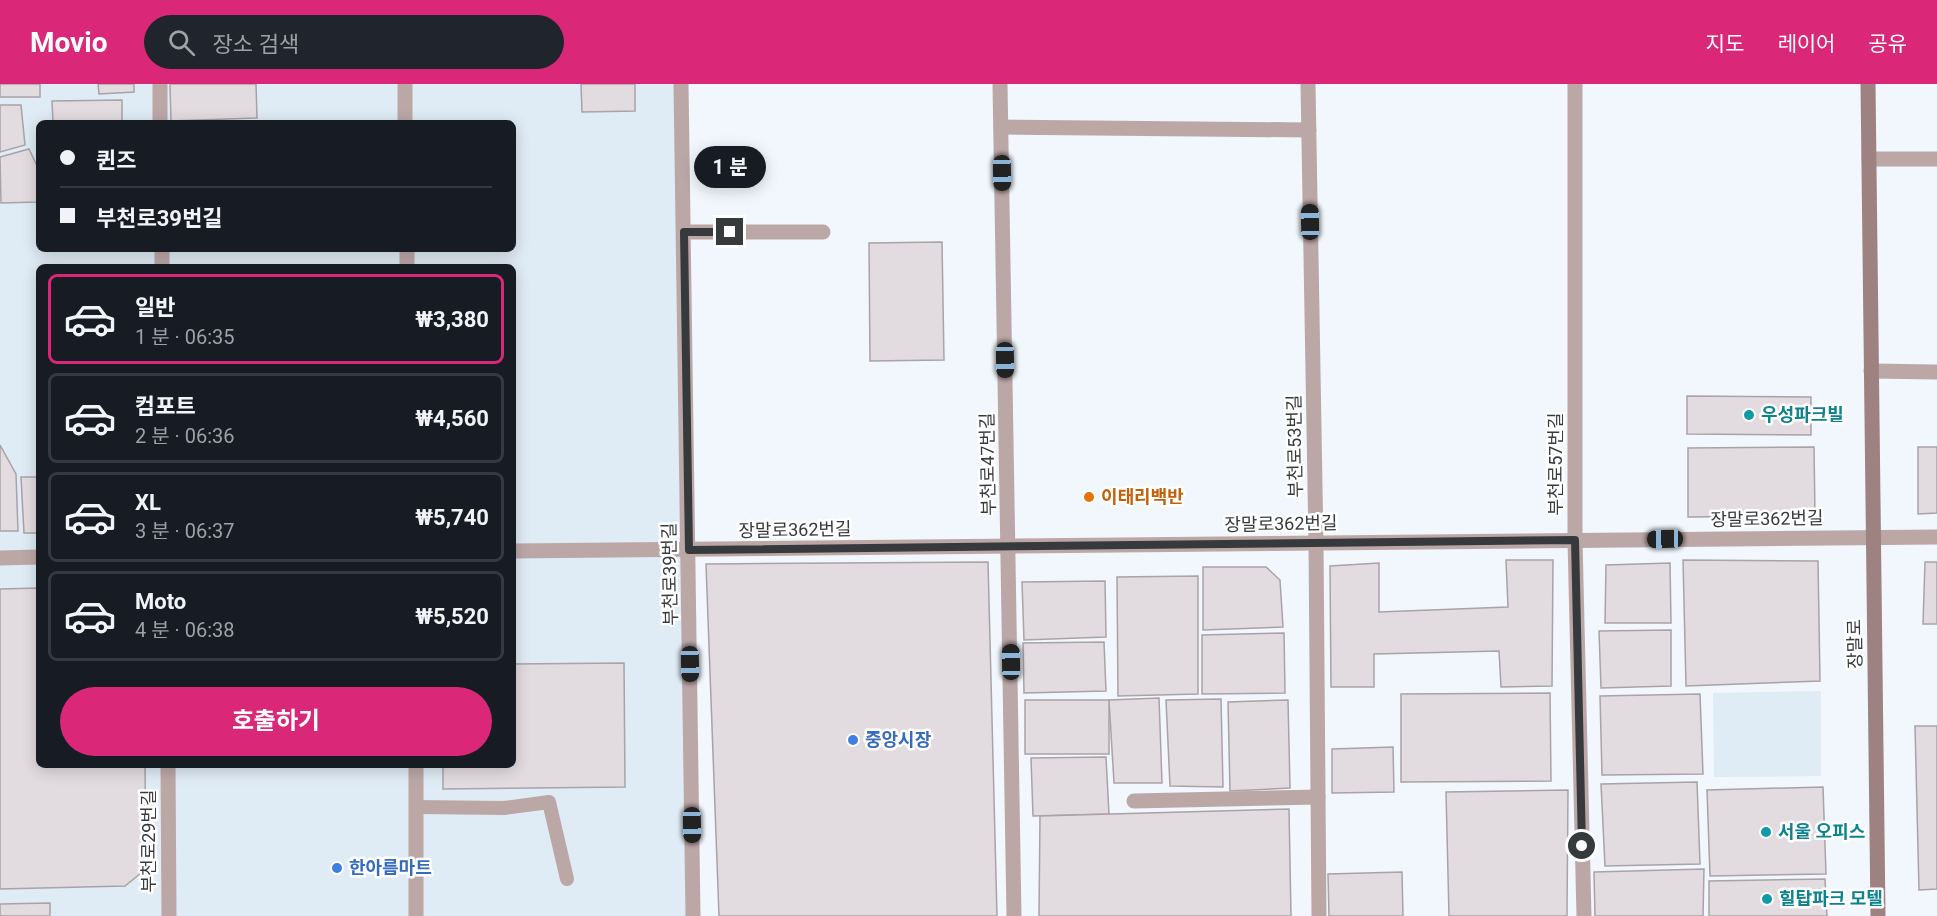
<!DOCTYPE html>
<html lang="ko">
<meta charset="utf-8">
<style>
:root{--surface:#171b24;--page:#20242c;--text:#f1f3f6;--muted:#9ea1a6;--line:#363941;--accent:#db2777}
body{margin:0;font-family:Roboto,"Noto Sans KR",sans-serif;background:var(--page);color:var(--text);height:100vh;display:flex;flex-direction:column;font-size:22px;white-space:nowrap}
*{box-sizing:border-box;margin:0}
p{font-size:20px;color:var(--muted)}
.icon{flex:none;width:33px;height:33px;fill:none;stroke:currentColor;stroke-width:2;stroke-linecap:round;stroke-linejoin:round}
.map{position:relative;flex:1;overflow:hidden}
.panel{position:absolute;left:36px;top:180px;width:480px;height:504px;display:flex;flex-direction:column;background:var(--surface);border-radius:9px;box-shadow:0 3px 15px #0003}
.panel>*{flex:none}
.top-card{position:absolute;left:36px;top:36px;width:480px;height:132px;border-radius:9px;box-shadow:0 3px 15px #0003;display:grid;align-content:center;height:132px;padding:0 24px;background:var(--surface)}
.end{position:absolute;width:27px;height:27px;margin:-14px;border:8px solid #373a3c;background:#fff;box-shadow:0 0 0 3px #fff}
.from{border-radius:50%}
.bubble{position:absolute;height:42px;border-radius:21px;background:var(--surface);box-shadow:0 3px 15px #0003;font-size:20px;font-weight:700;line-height:42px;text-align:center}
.car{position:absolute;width:18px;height:36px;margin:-18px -9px;border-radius:8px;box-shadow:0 0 4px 2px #0007;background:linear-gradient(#222 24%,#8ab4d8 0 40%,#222 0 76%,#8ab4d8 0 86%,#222 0)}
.top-card b{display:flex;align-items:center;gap:21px;height:57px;font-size:22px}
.top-card b+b{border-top:2px solid var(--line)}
.top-card i{width:15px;height:15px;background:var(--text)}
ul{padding:10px 0 0;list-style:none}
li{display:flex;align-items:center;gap:18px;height:90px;margin:0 12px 9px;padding:0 12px;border:3px solid var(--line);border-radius:9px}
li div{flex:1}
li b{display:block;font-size:22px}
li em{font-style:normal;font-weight:700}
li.on{border-color:var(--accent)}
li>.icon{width:54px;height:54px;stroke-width:1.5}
.primary-button{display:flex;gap:12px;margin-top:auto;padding:12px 24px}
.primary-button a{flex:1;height:69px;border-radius:36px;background:var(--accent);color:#fff;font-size:24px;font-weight:700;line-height:69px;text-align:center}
header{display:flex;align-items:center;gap:36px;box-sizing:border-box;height:84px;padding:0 30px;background:var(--accent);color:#fff}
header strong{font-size:28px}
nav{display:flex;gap:33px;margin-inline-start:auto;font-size:21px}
.search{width:420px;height:54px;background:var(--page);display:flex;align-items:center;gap:15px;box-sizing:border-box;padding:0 21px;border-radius:33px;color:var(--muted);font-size:22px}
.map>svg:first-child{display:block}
.built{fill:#dfebf5;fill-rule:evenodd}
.building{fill:#e2dce0;stroke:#a9a2a7;stroke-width:1.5}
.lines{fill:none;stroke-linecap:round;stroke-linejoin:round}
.lane{stroke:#bca7a7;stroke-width:14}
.street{stroke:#bca7a7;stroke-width:15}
.secondary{stroke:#9e8181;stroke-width:15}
.route{stroke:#373a3c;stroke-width:8}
.culture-dot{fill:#0f9aa8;stroke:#fff;stroke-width:2}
.food-dot{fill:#e8710a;stroke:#fff;stroke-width:2}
.shop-dot{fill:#3f7fe0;stroke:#fff;stroke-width:2}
.labels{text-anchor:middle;stroke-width:5;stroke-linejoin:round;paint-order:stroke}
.culture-label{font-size:18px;font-weight:bold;fill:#0d838f;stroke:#fff;text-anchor:start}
.street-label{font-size:18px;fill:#373a3c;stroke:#fff}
.food-label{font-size:18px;font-weight:bold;fill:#c56008;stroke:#fff;text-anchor:start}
.shop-label{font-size:18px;font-weight:bold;fill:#366cbe;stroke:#fff;text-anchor:start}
</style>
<header>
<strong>Movio</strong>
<div class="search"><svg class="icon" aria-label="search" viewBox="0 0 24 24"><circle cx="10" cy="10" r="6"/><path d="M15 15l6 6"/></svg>장소 검색</div>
<nav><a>지도</a><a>레이어</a><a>공유</a></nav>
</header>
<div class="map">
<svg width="1937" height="832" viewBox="0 0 1937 832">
<rect width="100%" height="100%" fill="#f1f7fc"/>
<g class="built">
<path d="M0,0H681L689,832H0ZM39,39H513V165H39ZM39,183H513V681H39Z"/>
<polygon points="1821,607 1821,692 1714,693 1713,609"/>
</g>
<g class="building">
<rect x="0" y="0" width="40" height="13"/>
<polygon points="98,0 134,0 134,8 99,10"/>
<polygon points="170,0 256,0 257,34 171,37"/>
<polygon points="581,0 635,0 635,27 582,28"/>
<polygon points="122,16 122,39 53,39 52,17"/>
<polygon points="0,21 21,21 25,61 0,68"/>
<polygon points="29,65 39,86 39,118 1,119 0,73"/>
<polygon points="942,158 944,276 870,277 869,159"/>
<polygon points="1687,312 1811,313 1811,351 1687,350"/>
<polygon points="0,361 16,390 18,447 0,447"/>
<polygon points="1814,363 1815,432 1688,433 1688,364"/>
<polygon points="1918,363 1937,363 1937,429 1918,430"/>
<polygon points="21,393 39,393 39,449 24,449"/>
<polygon points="1506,476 1553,476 1552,602 1501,603 1499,567 1374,570 1374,603 1331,603 1330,482 1379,479 1379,528 1508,523"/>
<polygon points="1683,476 1818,477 1820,597 1686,602"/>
<polygon points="988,478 997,832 719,832 706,480"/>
<polygon points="1925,478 1937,478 1937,540 1923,540"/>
<polygon points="1670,479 1671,539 1605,539 1606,481"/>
<polygon points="1203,483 1266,483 1280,496 1283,543 1203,546"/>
<polygon points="1198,492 1198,610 1118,612 1117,493"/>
<polygon points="1105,497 1106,553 1024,556 1022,498"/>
<polygon points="39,504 39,681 145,681 146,785 125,802 0,805 0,505"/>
<polygon points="1671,546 1671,602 1601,604 1599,547"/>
<polygon points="1284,549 1285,609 1202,610 1202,551"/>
<polygon points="1104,558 1106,607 1024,609 1023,559"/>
<polygon points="624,579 625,703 443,705 443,681 513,681 513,580"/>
<polygon points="1550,609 1551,697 1401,698 1401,610"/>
<polygon points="1700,610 1703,690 1602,691 1600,612"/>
<polygon points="1159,614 1162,699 1114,699 1109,616"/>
<polygon points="1221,615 1223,703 1170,702 1166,616"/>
<rect x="1025" y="616" width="84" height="54"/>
<polygon points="1288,616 1290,704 1230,707 1228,618"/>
<polygon points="1915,642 1937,642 1937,805 1919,806"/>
<polygon points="1393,663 1394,708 1332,709 1332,665"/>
<polygon points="1106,673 1109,730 1033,732 1031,674"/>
<polygon points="1697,698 1700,780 1605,782 1601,700"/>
<polygon points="1823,703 1826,790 1710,792 1707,706"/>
<polygon points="1568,706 1567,832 1449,832 1446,708"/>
<polygon points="1289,725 1291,832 1039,832 1040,732"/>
<polygon points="1704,785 1703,832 1595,832 1594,788"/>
<polygon points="1402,788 1403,832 1329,832 1328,790"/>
<polygon points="1825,795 1827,832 1709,832 1709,797"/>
<polygon points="50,819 50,832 0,832 0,820"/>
</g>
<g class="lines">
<polyline class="lane" points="417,723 504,724 549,718 567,795"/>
<g class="street">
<polyline points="160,0 160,39"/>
<polyline points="405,0 405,39"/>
<polyline points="681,0 693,832"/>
<polyline points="1000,0 1014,832"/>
<polyline points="1308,0 1316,459 1319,832"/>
<polyline points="1575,0 1575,456 1584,832"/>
<polyline points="1001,43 1309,46"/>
<polyline points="1869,75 1937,75"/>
<polyline points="684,148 823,148"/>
<polyline points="162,165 162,183"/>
<polyline points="407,165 407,183"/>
<polyline points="1871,287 1937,288"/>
<polyline points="513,467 1937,453"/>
<polyline points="0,474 39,473"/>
<polyline points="168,681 169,832"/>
<polyline points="416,681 416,832"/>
<polyline points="1134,717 1318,713"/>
</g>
<polyline class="secondary" points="1868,0 1878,832"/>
</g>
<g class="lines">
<polyline class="route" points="730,148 684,148 689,466 1575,456 1582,762"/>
</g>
<g class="culture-dot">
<circle cx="1749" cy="331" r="6"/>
<circle cx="1766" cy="748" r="6"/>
<circle cx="1767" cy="815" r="6"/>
</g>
<circle class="food-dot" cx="1089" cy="413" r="6"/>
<g class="shop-dot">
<circle cx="853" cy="656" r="6"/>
<circle cx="337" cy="784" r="6"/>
</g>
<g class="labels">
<g class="culture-label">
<text x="1761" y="337">우성파크빌</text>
<text x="1778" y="754">서울 오피스</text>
<text x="1779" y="821">힐탑파크 모텔</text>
</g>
<g class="street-label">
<text transform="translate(1295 362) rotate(-91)" y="6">부천로53번길</text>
<text transform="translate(988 380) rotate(-91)" y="6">부천로47번길</text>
<text transform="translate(1556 380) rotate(-90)" y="6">부천로57번길</text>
<text transform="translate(1767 435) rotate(-1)" y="6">장말로362번길</text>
<text transform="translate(1281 440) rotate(-1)" y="6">장말로362번길</text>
<text transform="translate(795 446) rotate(-1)" y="6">장말로362번길</text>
<text transform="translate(670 490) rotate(-91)" y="6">부천로39번길</text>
<text transform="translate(1855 560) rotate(-91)" y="6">장말로</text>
<text transform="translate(149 757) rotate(-90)" y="6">부천로29번길</text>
</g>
<g class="food-label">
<text x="1101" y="419">이태리백반</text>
</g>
<g class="shop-label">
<text x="865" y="662">중앙시장</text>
<text x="349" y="790">한아름마트</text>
</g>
</g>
</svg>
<i class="end from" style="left:1582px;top:762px"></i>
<i class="end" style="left:730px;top:148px"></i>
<div class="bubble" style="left:694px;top:62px;width:72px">1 분</div>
<i class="car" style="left:1002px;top:89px;rotate:179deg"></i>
<i class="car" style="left:1310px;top:138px;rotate:359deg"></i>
<i class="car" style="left:1005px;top:276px;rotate:179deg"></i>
<i class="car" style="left:1665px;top:455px;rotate:269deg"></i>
<i class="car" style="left:1011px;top:578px;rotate:359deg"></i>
<i class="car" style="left:690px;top:580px;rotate:179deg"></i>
<i class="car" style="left:692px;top:741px;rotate:179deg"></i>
<div class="top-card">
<b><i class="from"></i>퀸즈</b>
<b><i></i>부천로39번길</b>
</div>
<section class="panel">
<ul>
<li class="on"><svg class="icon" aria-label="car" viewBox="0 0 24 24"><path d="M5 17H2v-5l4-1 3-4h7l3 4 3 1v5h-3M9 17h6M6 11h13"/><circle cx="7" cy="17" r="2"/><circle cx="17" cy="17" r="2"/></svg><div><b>일반</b><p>1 분 · 06:35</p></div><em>₩3,380</em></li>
<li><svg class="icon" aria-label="car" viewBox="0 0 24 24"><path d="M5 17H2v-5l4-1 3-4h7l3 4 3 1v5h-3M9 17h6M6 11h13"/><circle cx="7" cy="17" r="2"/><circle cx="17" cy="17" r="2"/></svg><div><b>컴포트</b><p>2 분 · 06:36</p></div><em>₩4,560</em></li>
<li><svg class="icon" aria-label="car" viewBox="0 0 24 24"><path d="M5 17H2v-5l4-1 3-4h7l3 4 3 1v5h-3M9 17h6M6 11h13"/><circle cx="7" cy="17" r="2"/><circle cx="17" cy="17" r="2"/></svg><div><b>XL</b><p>3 분 · 06:37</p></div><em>₩5,740</em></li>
<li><svg class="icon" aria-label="car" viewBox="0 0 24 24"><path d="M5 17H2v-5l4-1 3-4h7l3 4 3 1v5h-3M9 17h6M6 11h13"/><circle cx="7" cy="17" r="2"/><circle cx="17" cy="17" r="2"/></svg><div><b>Moto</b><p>4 분 · 06:38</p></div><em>₩5,520</em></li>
</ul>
<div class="primary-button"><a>호출하기</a></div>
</section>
</div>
